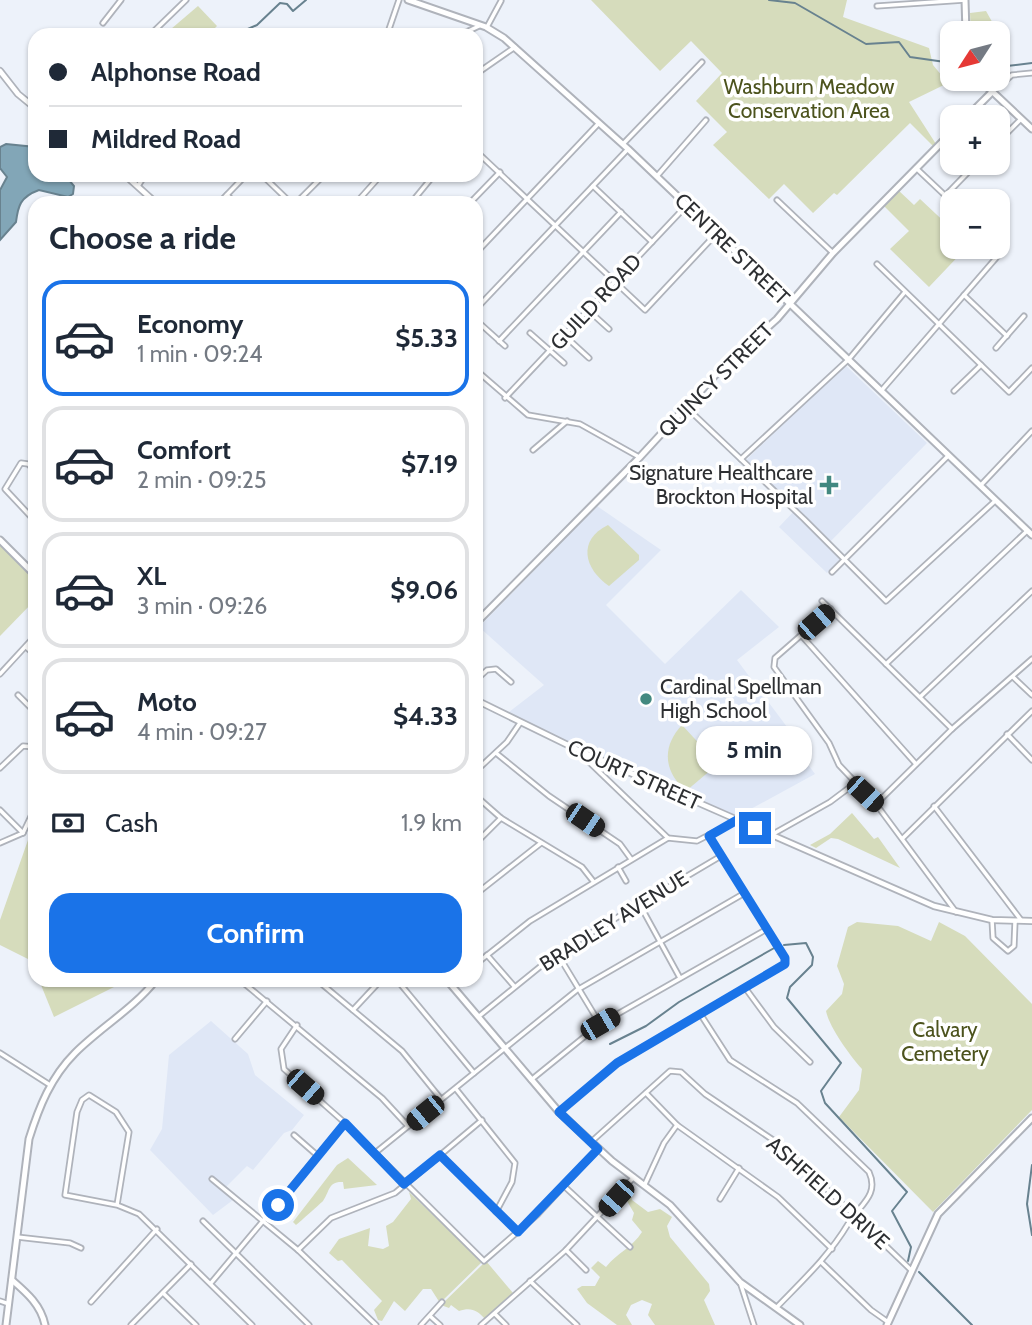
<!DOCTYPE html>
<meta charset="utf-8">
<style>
:root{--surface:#fff;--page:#f2f2f3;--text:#1f2937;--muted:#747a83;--line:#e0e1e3;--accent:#1a73e8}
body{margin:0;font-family:Cabin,sans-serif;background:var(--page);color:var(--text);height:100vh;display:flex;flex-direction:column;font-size:26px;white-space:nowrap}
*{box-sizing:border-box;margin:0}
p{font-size:23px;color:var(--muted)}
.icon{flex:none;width:38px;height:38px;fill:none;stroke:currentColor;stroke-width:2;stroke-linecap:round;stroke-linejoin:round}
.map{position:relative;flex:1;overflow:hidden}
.sheet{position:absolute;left:28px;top:196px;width:455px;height:791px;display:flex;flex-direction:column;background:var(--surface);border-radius:21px;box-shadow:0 2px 5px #0004}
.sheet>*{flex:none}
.top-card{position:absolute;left:28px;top:28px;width:455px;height:154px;border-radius:21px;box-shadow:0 2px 5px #0004;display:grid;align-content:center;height:154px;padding:0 21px;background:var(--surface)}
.needle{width:46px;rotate:234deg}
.buttons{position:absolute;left:940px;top:21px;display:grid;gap:14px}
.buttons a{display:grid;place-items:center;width:70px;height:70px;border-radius:14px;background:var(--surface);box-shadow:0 2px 5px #0004;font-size:35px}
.end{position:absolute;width:32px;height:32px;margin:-16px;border:9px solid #1a73e8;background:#fff;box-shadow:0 0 0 4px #fff}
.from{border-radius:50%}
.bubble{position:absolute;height:49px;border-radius:21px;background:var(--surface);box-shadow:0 2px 5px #0004;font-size:23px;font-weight:700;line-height:49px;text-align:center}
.car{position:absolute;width:21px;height:42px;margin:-21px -10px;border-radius:9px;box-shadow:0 0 5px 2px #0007;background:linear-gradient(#222 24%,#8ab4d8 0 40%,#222 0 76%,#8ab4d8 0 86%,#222 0)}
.top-card b{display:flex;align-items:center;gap:24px;height:66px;font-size:26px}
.top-card b+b{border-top:2px solid var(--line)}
.top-card i{width:18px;height:18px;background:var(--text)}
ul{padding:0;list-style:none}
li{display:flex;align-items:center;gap:21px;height:116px;margin:0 14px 10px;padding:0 7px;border:4px solid var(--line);border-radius:21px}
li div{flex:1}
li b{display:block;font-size:26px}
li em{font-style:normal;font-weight:700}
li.active{border-color:var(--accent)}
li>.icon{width:63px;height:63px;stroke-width:1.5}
h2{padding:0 21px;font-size:32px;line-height:84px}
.pay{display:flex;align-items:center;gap:18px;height:77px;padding:0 21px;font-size:26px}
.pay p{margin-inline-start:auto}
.button{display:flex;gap:14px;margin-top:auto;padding:14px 21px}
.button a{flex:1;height:80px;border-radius:21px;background:var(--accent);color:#fff;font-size:28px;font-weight:700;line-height:80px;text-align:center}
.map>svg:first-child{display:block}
.built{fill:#dfe7f6}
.green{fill:#d6dcbc}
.water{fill:#82a6b7;stroke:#68828f;stroke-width:2}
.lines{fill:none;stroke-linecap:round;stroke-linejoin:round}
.stream{stroke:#68828f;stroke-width:2}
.minor-casing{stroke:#afb3bb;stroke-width:7}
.tertiary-casing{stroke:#afb3bb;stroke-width:8}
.secondary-casing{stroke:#afb3bb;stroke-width:9}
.minor{stroke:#fff;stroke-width:3.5}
.tertiary{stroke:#fff;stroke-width:4.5}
.secondary{stroke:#fff;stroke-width:5}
.route{stroke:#1a73e8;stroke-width:9}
.poi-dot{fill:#438980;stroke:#fff;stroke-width:2.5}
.labels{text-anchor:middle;stroke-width:7;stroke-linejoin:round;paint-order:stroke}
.park-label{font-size:21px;fill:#4c531d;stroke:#fff}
.street-label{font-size:21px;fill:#2d2f32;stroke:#fff}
.poi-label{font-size:21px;fill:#2d2f32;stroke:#fff;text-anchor:end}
</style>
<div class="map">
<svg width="1032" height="1325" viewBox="0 0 1032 1325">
<rect width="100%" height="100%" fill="#edf2fa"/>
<g class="built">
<polygon points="845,365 927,443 827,545 841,558 827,573 779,527 796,509 746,460"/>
<polygon points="597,506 661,550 606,605 665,664 741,590 779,627 737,660 805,751 801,755 815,774 738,816 556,737 509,712 544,685 479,627"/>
<polygon points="211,1021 248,1054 255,1075 304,1115 292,1130 284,1133 253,1170 247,1166 222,1191 233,1200 213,1215 150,1150 162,1129 169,1055"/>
</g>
<g class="green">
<polygon points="591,0 847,0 843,17 929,48 933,65 948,83 909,102 936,144 933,146 910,123 837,195 834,193 813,213 784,184 769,199 713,145 727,132 696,101 722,73 691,41 660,71"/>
<polygon points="198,6 217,26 208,35 164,35"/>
<polygon points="986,11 1005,45 998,51 998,33 971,33 970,13"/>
<polygon points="898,190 914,205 920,199 952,229 952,247 967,247 929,287 890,249 909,231 883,205"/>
<path d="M608,525L639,555V560L609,586C584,569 577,540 608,525Z"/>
<polygon points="0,545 35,580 35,600 0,636"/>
<path d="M682,725L718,764L686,791C663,771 662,746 682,725Z"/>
<polygon points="852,813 874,839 878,837 900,868 838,839 831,838 816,848 810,845 830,834"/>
<polygon points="35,820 35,969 32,961 0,945 0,920"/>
<path d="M857,922L898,926L931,941L939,922L965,936L1032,1004V1110L933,1212L839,1117L859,1090L862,1069C851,1057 829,1027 826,1011L842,994L844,984L837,966L848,927Z"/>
<polygon points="39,980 120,980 122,983 54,1017"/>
<path d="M348,1158L377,1185L344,1189L343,1182C328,1181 330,1191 323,1201C322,1202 300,1222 296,1225L293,1222L337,1165Z"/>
<path d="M626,1190L630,1191L632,1200L648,1212L660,1209L672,1217L667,1226L670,1237L709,1284L710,1291L704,1300L715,1325H655L648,1315L652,1304L642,1300L631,1305L626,1315L632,1325H617L587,1303L577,1289L582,1286H595L600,1277L591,1268L598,1261L606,1267C618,1252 632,1248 642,1232L632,1220L634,1213L623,1194Z"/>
<polygon points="409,1192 482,1262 440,1303 431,1289 423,1289 405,1311 394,1301 382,1321 378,1320 374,1310 382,1301 342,1260 338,1261 329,1253 339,1239 370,1228 368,1246 383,1249 389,1246 386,1226 393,1222 411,1199"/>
<path d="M486,1261L513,1293L485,1319C477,1310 471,1307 459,1311L451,1305L449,1308L441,1305Z"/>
</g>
<path class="water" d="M6,144L35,147V175H65L74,186L73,194L68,197L39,190C20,197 18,206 16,222L0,240V190L7,177L0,168V147Z"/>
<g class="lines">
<g class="stream">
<polyline points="769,0 795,3 866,44 899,42 910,57 952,63"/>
<polyline points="234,35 257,25 280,3 287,4 293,11 306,0"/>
<polyline points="998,67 1032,63"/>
<polyline points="784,945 806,943 813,957 812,965 790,987 787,998 841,1063 821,1091 825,1103 907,1192 892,1211 911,1247 908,1261"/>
<polyline points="610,1044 646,1026 679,1002 776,947"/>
<polyline points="1032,1165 1027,1204 1032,1235"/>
<polyline points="919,1272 972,1325"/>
</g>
<defs>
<g id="minor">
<polyline points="877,6 965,0"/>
<polyline points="103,23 121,0"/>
<polyline points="487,27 501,1"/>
<polyline points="150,35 186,0"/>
<polyline points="387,35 399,0"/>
<polyline points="460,35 479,26"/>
<polyline points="476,74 515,47"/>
<polyline points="992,92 1012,75 1032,73"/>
<polyline points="998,142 1021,119"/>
<polyline points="623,144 702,62"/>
<polyline points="476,151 645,310 716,234"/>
<polyline points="916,168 952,202"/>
<polyline points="262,175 291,203"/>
<polyline points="657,176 706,120"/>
<polyline points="138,186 145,175"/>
<polyline points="593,186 652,242"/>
<polyline points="227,195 235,203"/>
<polyline points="945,196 977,163"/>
<polyline points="777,200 833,253"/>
<polyline points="219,203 246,175"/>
<polyline points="296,203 324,175"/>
<polyline points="356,203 381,175"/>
<polyline points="411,203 434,175"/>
<polyline points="470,203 500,172"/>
<polyline points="476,253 599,123"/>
<polyline points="877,264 1009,392 1032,368"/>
<polyline points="964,295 1007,336"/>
<polyline points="476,309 628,149"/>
<polyline points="588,310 609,329"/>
<polyline points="476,320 505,346"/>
<polyline points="530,333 564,363"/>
<polyline points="565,336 589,358"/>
<polyline points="499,341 621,212"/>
<polyline points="996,348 1024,316"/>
<polyline points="476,370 528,415 580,424 639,457"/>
<polyline points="881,391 1003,250 998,245"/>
<polyline points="954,391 981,365"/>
<polyline points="505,398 686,206"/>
<polyline points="686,407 804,519 886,601 995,501"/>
<polyline points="533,450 567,421"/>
<polyline points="741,459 849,359 905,292"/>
<polyline points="35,470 28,464 21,463 5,489 35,521"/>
<polyline points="981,485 1032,431"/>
<polyline points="832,572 947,457"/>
<polyline points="822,601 952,729"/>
<polyline points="831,609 775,658 774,667 829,743 839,765 876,804 956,912"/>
<polyline points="801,635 916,764"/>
<polyline points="26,647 35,655"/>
<polyline points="886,664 1027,531"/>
<polyline points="0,674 35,636"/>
<polyline points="1013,677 1032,695"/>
<polyline points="476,680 487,670 496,669 511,682"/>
<polyline points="18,695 35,712"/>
<polyline points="920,697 1032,591"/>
<polyline points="1007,734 1032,760"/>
<polyline points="496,753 549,796 620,844 631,859"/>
<polyline points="587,755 589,762 668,838 697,841 738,820"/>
<polyline points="0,768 23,746 35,747"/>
<polyline points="476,771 507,742 520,723"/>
<polyline points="476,796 501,818 582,867 593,881"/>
<polyline points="876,804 952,729 1032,659"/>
<polyline points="934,806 1021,920"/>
<polyline points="0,810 23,833"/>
<polyline points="773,834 830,802 854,784"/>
<polyline points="903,838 1032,711"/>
<polyline points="0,843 23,833 35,808"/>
<polyline points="476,843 501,818"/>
<polyline points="618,867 626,881"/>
<polyline points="476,894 541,843"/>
<polyline points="640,905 680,978"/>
<polyline points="992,920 993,938 1008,951 1014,946 1015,922"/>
<polyline points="557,953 600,1024"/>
<polyline points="487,955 514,986"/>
<polyline points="476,964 530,921 668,838"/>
<polyline points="240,980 382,1098 408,1126"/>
<polyline points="317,980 402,1051 441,1099"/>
<polyline points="397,980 474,1073"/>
<polyline points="746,989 774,1027 810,1062"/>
<polyline points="353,1010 381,980"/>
<path d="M701,1015L730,1060L797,1103L869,1172C880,1196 858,1206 848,1224C829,1256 802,1281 776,1308"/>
<polyline points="478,1017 557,953 721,856"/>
<polyline points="297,1025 281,1049 284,1069 345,1123 484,1261 538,1214 598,1149"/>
<polyline points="235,1039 267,1001"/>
<polyline points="0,1053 50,1085"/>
<polyline points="531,1080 600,1024 767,929"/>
<polyline points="456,1089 515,1163 512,1182 496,1212"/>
<polyline points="646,1093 677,1125 778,1197 832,1249"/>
<polyline points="559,1112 617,1063 785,964 785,958 709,836"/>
<polyline points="294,1135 318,1156"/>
<polyline points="591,1142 670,1071 681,1072 705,1094 782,1146 911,1270"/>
<polyline points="375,1153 577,990 743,894"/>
<polyline points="440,1155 518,1232"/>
<polyline points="212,1179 298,1250 376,1325"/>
<polyline points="645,1184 664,1143 677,1125"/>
<polyline points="564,1186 630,1247"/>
<polyline points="720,1199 739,1168"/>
<polyline points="117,1205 129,1132 116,1112 89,1095 82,1100 77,1112 65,1195 117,1205 139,1214 252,1325"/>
<polyline points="203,1221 309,1325"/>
<polyline points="17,1237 70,1243 81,1248"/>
<polyline points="298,1250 331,1218 395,1193 482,1120"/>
<polyline points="566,1250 586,1270"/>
<polyline points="821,1262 871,1310 888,1322"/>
<polyline points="530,1281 577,1325"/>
<polyline points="740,1282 754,1325"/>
<polyline points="211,1283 345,1123"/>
<polyline points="163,1293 196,1325"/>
<polyline points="0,1301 9,1304"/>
<polyline points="91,1302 157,1229"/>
<polyline points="495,1314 506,1325"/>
<polyline points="430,1316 440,1325"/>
<polyline points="131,1325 191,1264"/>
<polyline points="421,1325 442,1302"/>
<polyline points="481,1325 566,1250 634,1177"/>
</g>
<g id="tertiary">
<polyline points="0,71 18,94 35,108"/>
<polyline points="125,175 156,203"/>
<polyline points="476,700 578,750 934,906 992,920 1032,921"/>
</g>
<g id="secondary">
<polyline points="408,0 486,27 504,38 628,149 1032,535"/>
<polyline points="965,0 966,33"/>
<polyline points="979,79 1032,129"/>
<polyline points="967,117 992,92"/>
<polyline points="0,540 35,575"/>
<polyline points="476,623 639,458 719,371 777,319 833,253 952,132"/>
<polyline points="447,980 559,1112 612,1161 670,1205 740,1282 800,1325"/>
<path d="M12,1280C27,1293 41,1305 45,1325"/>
<path d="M6,1325L29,1139C39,1107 51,1077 75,1053C101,1027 133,1009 156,980"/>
<polyline points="887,1325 938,1214 1032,1118"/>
</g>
</defs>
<use href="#minor" class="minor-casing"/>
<use href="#tertiary" class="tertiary-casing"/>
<use href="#secondary" class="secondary-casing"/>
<use href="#minor" class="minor"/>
<use href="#tertiary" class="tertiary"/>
<use href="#secondary" class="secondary"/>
</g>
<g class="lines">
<polyline class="route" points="278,1205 345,1123 404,1184 440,1155 518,1232 598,1149 559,1112 617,1063 785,964 785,958 709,836 737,820 755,828"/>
</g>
<g class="poi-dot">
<path d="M825.5 474.5h7v7h7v7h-7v7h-7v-7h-7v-7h7z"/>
<circle cx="646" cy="699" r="7"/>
</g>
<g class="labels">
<g class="park-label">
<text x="809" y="94">Washburn Meadow<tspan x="809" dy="24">Conservation Area</tspan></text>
<text x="945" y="1037">Calvary<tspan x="945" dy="24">Cemetery</tspan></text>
</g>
<g class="street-label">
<text transform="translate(732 249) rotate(44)" y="7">CENTRE STREET</text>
<text transform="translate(596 302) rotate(-47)" y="7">GUILD ROAD</text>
<text transform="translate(716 380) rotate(-45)" y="7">QUINCY STREET</text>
<text transform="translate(634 775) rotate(24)" y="7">COURT STREET</text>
<text transform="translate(614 921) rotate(-32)" y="7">BRADLEY AVENUE</text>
<text transform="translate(828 1193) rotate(42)" y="7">ASHFIELD DRIVE</text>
</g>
<g class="poi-label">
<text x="813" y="480">Signature Healthcare<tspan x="813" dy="24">Brockton Hospital</tspan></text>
<text x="660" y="694" text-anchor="start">Cardinal Spellman<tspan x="660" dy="24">High School</tspan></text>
</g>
</g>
</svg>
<div class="buttons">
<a><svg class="needle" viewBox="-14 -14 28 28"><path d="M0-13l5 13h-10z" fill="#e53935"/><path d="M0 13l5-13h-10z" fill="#747a83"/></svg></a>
<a>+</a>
<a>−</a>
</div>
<i class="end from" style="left:278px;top:1205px"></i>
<i class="end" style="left:755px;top:828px"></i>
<div class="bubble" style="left:696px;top:726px;width:116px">5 min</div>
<i class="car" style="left:816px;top:622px;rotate:49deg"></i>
<i class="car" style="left:865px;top:794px;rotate:133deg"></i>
<i class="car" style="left:585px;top:820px;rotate:124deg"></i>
<i class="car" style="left:600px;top:1024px;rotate:60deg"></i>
<i class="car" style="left:305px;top:1087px;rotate:131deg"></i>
<i class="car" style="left:425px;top:1113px;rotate:231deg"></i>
<i class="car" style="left:616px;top:1198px;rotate:222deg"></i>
<div class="top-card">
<b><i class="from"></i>Alphonse Road</b>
<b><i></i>Mildred Road</b>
</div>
<section class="sheet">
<h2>Choose a ride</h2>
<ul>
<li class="active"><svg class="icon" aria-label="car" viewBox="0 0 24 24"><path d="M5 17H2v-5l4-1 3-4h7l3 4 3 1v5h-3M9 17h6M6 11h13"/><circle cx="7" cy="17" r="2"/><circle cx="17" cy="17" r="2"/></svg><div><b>Economy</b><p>1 min · 09:24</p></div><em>$5.33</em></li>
<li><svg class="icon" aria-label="car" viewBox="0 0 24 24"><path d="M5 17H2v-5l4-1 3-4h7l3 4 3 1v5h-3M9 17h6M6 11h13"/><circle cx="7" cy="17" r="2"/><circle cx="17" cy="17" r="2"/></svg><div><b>Comfort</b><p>2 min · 09:25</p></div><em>$7.19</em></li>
<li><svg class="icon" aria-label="car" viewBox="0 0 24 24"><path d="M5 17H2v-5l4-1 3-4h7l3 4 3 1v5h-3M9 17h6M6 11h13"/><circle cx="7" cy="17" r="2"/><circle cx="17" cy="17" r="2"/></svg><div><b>XL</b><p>3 min · 09:26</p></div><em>$9.06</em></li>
<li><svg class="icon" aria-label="car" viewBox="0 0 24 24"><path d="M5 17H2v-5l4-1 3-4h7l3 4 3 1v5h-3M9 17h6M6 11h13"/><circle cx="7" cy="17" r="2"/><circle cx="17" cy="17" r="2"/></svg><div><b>Moto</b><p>4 min · 09:27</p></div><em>$4.33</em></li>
</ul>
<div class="pay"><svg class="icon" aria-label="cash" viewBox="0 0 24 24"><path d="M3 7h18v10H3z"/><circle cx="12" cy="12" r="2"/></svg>Cash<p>1.9 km</p></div>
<div class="button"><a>Confirm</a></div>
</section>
</div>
